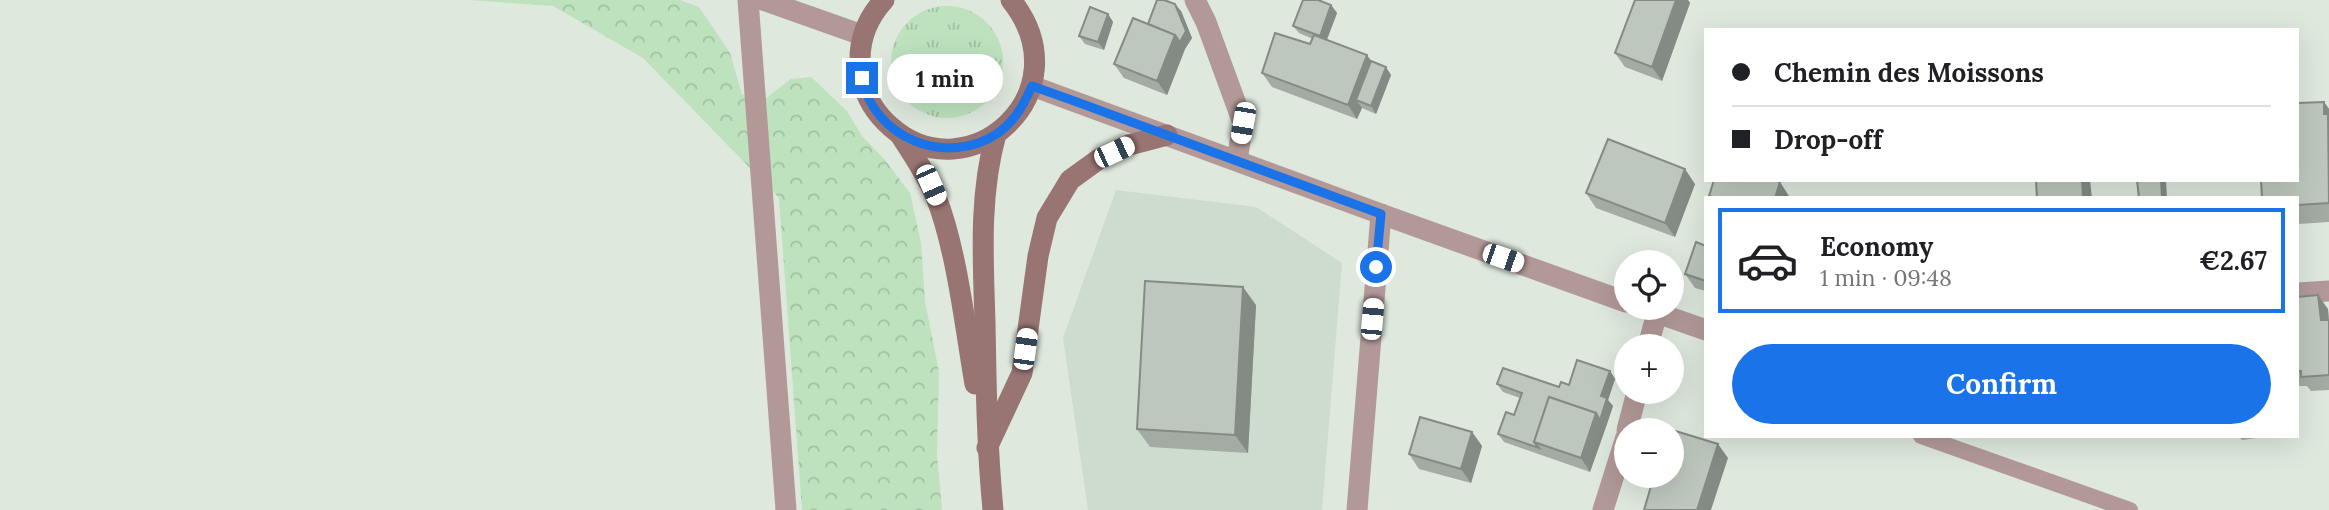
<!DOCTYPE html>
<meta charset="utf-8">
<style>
:root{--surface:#fff;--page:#f2f2f2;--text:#202124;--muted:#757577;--line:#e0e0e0;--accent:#1a73e8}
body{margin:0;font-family:Lora,serif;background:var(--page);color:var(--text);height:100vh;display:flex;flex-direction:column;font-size:26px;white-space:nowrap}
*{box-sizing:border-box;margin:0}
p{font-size:23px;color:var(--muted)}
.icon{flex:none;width:38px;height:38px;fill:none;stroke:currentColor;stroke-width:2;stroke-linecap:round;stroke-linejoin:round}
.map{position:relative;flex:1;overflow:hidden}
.panel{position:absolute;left:1704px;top:196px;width:595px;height:242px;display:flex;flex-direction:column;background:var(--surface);border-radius:0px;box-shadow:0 7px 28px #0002}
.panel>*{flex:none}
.top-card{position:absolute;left:1704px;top:28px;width:595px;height:154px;border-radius:0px;box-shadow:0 7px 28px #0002;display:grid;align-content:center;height:154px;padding:0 28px;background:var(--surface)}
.buttons{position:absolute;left:1614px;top:250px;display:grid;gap:14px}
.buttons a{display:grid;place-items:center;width:70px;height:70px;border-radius:50%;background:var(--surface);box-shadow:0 7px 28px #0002;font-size:35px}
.end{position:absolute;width:32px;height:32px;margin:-16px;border:9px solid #1a73e8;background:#fff;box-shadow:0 0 0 4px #fff}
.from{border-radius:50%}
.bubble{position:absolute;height:49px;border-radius:24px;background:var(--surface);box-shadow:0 7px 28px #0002;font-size:23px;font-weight:800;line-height:49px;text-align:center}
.car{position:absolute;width:21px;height:42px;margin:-21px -10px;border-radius:9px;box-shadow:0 0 5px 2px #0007;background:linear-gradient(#fff 24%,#345 0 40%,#fff 0 76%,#345 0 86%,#fff 0)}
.top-card b{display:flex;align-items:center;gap:24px;height:66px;font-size:26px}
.top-card b+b{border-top:2px solid var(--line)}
.top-card i{width:18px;height:18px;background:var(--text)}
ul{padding:12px 0 0;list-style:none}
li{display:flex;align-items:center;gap:21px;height:105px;margin:0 14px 10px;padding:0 14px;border:4px solid transparent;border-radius:0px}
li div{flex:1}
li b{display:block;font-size:26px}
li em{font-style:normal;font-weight:800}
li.active{border-color:var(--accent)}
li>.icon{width:63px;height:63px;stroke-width:1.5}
.action{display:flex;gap:14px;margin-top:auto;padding:14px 28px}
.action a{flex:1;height:80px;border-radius:42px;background:var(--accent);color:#fff;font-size:28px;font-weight:800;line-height:80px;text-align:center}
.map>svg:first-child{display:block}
.built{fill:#cddccc}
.grass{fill:url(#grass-tufts)}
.forest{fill:url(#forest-crowns)}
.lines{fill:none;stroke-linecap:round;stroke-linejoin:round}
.service{stroke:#b29997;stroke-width:16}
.minor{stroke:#b29997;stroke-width:21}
.tertiary{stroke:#b29997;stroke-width:21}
.secondary{stroke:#987472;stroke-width:21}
.wall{fill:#a3aba3}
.shaded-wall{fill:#848b84}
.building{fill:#bdc7bd;stroke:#848b84;stroke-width:2}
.route{stroke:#1a73e8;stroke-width:9}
</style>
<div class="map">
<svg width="2329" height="510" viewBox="0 0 2329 510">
<defs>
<pattern id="grass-tufts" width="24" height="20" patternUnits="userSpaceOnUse" patternTransform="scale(1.75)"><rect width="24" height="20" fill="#bde2bd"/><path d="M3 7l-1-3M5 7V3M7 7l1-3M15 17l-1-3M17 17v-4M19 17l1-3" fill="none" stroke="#a1c1a1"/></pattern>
<pattern id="forest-crowns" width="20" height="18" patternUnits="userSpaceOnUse" patternTransform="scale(1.75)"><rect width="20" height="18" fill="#bde2bd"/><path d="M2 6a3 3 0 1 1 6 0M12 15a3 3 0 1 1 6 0" fill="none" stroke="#a1c1a1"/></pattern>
</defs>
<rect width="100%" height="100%" fill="#dee8dd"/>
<polygon class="built" points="1116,190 1256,207 1342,263 1322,510 1088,510 1063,338"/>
<circle class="grass" cx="947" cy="62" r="56"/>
<polygon class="forest" points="469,0 680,0 699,7 730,53 742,94 765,99 791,79 811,77 847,111 862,136 885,160 910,193 921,243 925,301 939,372 937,454 942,510 802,510 779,198 643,58 553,6"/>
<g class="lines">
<polyline class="service" points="1921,436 2130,510"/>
<g class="minor">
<polyline points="748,0 786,510"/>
<polyline points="1648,346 1657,313"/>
<polyline points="1627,430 1637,392"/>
<polyline points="1603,510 1626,437"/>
</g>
<g class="tertiary">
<polyline points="763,0 862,35"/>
<polyline points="1195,0 1206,22 1243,123 1237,160"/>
<polyline points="1032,86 1381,214 1626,302"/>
<polyline points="2298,293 2329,291"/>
<polyline points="1643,308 1706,330"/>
<polyline points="1357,510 1381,214"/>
</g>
<g class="secondary">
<path d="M884,0C864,22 856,49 862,79C866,99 876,114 891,127C968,195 1085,93 1011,0"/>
<path d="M901,136C914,156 927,175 936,197C957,251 965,326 975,384"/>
<polyline points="987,448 1022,373 1038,256 1047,218 1070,180 1099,159 1129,145 1167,135"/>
<path d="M993,510C987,447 986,385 985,321C983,258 979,195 996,134"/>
</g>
</g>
<g class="wall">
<polygon points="1635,0 1688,0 1690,3 1662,81 1625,67 1615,53"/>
<polygon points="1331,5 1337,13 1327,40 1371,61 1391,75 1376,114 1362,108 1357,119 1272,87 1262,73 1310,44 1313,39 1299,33 1293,26"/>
<polygon points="1181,11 1192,38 1185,49 1167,95 1124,78 1114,64 1148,24"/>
<polygon points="1108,14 1113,22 1104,50 1085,44 1079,36"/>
<polygon points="2324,102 2329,109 2329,222 2298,224 2298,198"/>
<polygon points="1695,184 1675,237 1596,208 1586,193"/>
<polygon points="1706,246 1706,291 1695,288 1685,274"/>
<polygon points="2298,297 2328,309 2329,317 2329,390 2311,391 2307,386 2298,386"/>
<polygon points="1256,305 1248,453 1150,447 1137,429"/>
<polygon points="1610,371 1615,379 1608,400 1613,406 1590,472 1504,442 1498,434 1514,415 1520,398 1503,392 1497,384 1559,387 1569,385"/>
<polygon points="1472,432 1482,446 1471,483 1419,469 1409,454"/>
<polygon points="2238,436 2271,436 2242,440"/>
</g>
<g class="shaded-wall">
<polygon points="1676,0 1688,0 1690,3 1662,81 1652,67"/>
<polygon points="1175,4 1181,11 1192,38 1185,49 1167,95 1157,81 1175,35"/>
<polygon points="1331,5 1337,13 1325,44 1320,36"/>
<polygon points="1108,14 1113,22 1104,50 1098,42"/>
<polygon points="1367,55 1377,69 1356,100 1362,108 1357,119 1348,105"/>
<polygon points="1386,67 1391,75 1376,114 1371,106"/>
<polygon points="2324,102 2329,109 2329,131 2324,114"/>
<polygon points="1685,169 1695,184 1675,237 1665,223"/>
<polygon points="2082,180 2090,180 2092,198 2083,198"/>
<polygon points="2161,180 2166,180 2167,198 2162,198"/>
<polygon points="1780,182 1789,196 1789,198 1775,198"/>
<polygon points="1243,287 1256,305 1248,453 1235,435"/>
<polygon points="2318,295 2328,309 2329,332 2321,320"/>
<polygon points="1610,371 1615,379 1608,400 1613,406 1606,427 1600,420 1601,396"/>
<polygon points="1596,413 1606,427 1590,472 1581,458"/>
<polygon points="1472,432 1482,446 1471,483 1461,469"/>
<polygon points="1718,444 1728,458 1711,510 1697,510"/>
</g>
<g class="building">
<polygon points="1157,0 1164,0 1175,4 1186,31 1180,42 1175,35 1148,24"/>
<polygon points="1303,0 1318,0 1331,5 1320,36 1293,26"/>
<polygon points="1635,0 1676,0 1652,67 1615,53"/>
<polygon points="1090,7 1108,14 1098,42 1079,36"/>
<polygon points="1133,18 1175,35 1157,81 1114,64"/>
<polygon points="1275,33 1310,44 1314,35 1367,55 1348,105 1262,73"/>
<polygon points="1371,61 1386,67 1371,106 1356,100"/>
<polygon points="2324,102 2324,114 2328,114 2329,203 2298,205 2298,198 2262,198 2261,180 2298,180 2298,103"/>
<polygon points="1608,139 1685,169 1665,223 1586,193"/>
<polygon points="1714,180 1774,180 1780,182 1775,198 1716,198 1709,196"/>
<polygon points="2036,180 2082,180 2083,198 2037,198"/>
<polygon points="2137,180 2161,180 2162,198 2139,198"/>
<polygon points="1696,242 1706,246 1706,281 1685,274"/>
<polygon points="1145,281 1243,287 1235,435 1137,429"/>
<polygon points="2318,295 2321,320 2329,320 2329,375 2301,377 2301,371 2298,371 2298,297"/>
<polygon points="1577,360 1610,371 1601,396 1607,398 1600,420 1596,413 1549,397 1534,442 1539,448 1498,434 1506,412 1514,415 1522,393 1497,384 1503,368 1559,387 1561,382 1569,385"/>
<polygon points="1549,397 1596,413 1581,458 1534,442"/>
<polygon points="1420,417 1472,432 1461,469 1409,454"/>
<polygon points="1669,429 1718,444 1697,510 1644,510 1654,476 1671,476 1671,430 1668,430"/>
</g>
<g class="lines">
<path class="route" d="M862,78C873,138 947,168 998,133C1015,121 1024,104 1032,86L1077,102L1381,214L1376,267"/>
</g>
</svg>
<div class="buttons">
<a><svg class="icon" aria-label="locate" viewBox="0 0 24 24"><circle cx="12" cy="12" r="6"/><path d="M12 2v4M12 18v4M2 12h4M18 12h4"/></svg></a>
<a>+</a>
<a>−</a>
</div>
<i class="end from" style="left:1376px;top:267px"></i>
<i class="end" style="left:862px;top:78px"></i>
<div class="bubble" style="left:887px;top:54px;width:116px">1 min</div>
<i class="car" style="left:1243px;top:123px;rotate:190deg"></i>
<i class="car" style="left:1114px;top:152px;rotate:65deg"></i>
<i class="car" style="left:931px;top:185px;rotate:156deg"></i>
<i class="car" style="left:1503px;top:258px;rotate:109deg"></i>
<i class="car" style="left:1372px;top:319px;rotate:5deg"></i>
<i class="car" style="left:1025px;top:349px;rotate:8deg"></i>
<div class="top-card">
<b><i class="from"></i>Chemin des Moissons</b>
<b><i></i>Drop-off</b>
</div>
<section class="panel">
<ul>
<li class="active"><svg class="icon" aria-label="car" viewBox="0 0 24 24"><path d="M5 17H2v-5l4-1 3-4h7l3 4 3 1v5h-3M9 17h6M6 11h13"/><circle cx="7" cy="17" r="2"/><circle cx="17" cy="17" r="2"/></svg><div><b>Economy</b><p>1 min · 09:48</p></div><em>€2.67</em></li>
</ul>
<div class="action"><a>Confirm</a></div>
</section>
</div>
